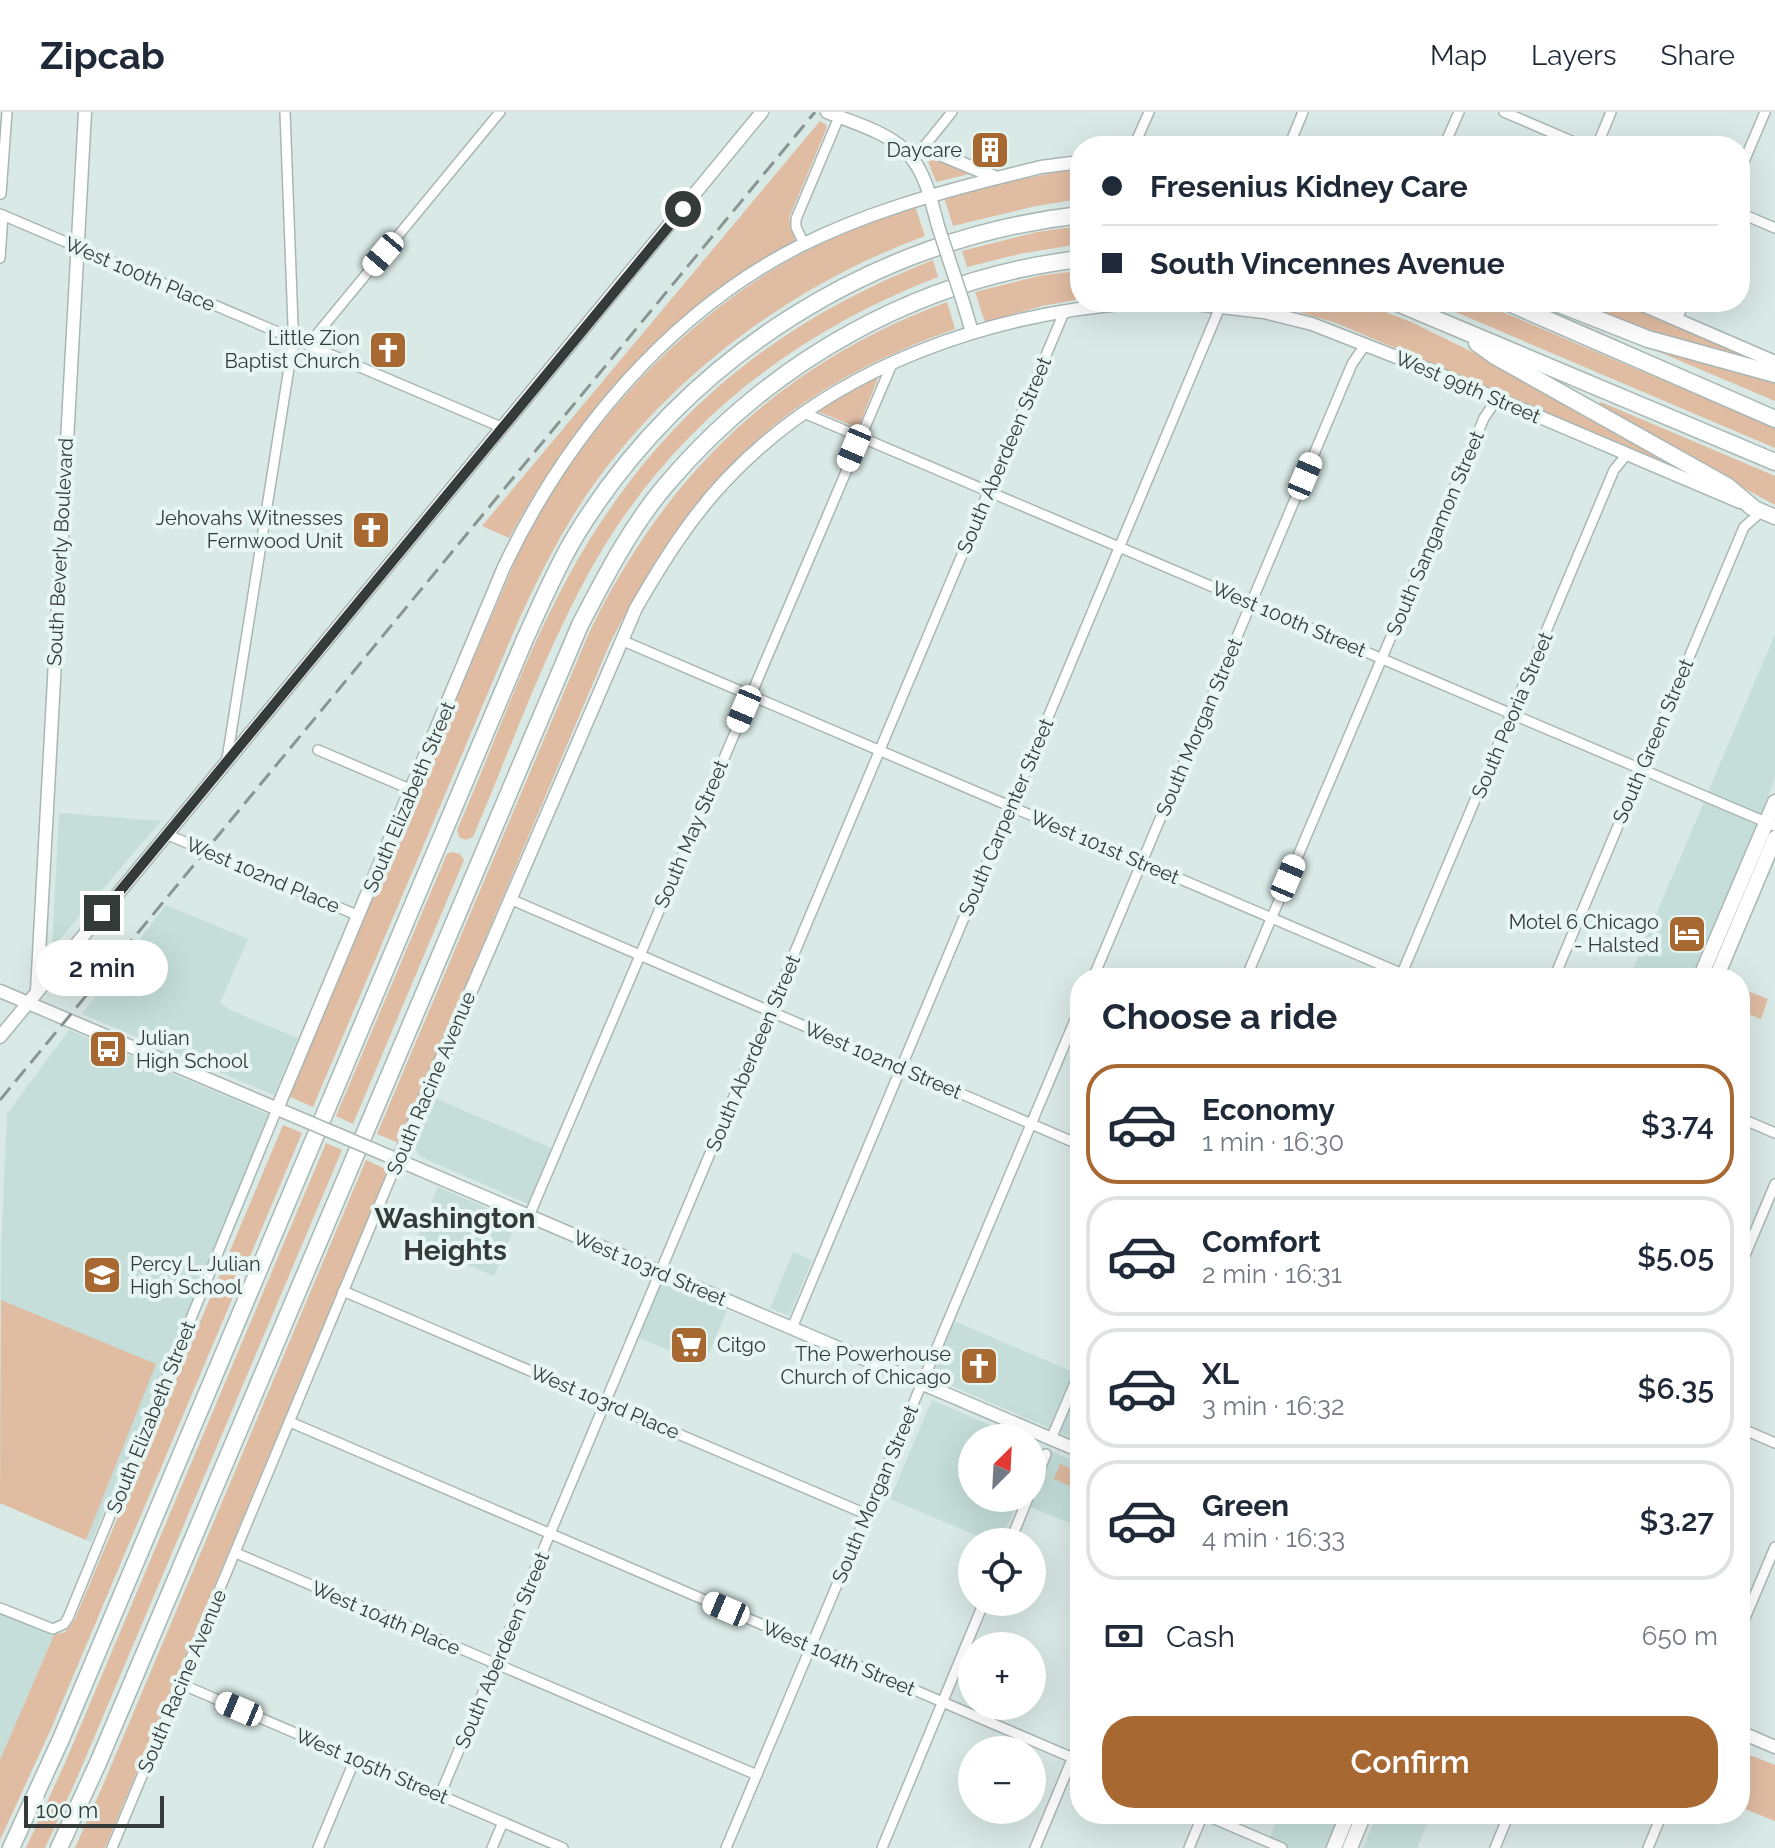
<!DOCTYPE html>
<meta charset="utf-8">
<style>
:root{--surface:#fff;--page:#f6f6f7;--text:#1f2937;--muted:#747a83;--line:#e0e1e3;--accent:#a86832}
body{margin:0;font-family:Raleway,sans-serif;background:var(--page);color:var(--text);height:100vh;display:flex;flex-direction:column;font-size:30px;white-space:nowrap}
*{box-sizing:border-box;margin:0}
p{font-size:26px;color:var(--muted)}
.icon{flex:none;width:44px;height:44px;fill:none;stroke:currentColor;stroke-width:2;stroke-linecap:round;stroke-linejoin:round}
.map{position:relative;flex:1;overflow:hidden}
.side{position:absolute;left:1070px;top:856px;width:680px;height:856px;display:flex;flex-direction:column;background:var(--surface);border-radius:32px;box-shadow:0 8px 32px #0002}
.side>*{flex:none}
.hud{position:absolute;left:1070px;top:24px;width:680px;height:176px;border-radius:32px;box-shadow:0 8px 32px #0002;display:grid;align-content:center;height:176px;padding:0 32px;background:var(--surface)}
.needle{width:52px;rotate:24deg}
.tools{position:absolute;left:958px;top:1312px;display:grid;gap:16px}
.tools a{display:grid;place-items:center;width:88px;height:88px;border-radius:50%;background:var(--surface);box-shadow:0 8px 32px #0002;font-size:40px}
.scale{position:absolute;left:24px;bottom:20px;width:140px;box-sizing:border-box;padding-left:8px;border:4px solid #353b39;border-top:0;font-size:22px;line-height:28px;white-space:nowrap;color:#353b39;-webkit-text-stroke:6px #e7f6f3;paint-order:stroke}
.end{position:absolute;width:36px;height:36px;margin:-18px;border:10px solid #353b39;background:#fff;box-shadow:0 0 0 4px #fff}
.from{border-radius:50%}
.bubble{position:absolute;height:56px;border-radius:28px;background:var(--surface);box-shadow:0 8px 32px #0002;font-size:26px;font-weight:600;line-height:56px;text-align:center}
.car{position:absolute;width:24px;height:48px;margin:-24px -12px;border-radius:10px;box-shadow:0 0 6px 2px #0007;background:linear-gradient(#fff 24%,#345 0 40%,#fff 0 76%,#345 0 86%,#fff 0)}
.hud b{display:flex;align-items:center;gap:28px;height:76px;font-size:30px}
.hud b+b{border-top:2px solid var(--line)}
.hud i{width:20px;height:20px;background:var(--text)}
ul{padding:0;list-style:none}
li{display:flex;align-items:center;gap:24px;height:120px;margin:0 16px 12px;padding:0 16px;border:4px solid var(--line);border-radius:32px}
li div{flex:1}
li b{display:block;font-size:30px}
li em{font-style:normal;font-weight:600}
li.active{border-color:var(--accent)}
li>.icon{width:72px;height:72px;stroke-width:1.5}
h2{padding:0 32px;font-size:36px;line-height:96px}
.pay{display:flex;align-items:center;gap:20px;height:88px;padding:0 32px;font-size:30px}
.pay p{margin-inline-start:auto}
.primary-button{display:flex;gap:16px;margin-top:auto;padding:16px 32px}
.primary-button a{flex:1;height:92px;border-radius:32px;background:var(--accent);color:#fff;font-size:32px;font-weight:600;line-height:92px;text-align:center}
header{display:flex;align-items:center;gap:48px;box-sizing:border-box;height:112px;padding:0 40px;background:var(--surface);border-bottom:2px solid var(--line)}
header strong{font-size:38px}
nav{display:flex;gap:44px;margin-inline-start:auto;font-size:28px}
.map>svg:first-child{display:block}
.built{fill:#c5ded9}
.green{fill:#e0bca2}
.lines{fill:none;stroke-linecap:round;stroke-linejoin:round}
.street-casing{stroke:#a9b7b4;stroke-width:12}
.secondary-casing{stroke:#a9b7b4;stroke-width:15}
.primary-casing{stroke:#a9b7b4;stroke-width:17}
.highway-casing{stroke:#a9b7b4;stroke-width:19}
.street{stroke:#fff;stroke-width:9}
.secondary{stroke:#fff;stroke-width:12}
.primary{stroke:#fff;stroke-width:14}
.highway{stroke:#fff;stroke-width:16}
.rail{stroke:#899592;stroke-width:3;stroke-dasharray:16 8;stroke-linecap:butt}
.secondary-bridge-casing{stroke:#a9b7b4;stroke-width:15;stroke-linecap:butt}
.secondary-bridge{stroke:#fff;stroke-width:12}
.route{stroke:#353b39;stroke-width:10}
.labels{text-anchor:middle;stroke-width:8;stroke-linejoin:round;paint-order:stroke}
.poi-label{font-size:20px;fill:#353b39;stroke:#e7f6f3;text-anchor:end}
.street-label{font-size:20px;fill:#353b39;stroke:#e7f6f3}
.district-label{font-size:28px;font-weight:bold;fill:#353b39;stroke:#e7f6f3}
</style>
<header>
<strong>Zipcab</strong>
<nav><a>Map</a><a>Layers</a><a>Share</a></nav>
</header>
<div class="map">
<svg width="1775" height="1736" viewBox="0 0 1775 1736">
<rect width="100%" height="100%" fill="#d9e9e5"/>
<g class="built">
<polygon points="1775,522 1775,665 1761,703 1708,680"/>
<polygon points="1704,690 1757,713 1691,866 1629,866"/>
<polygon points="59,701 161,709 52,836"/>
<polygon points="166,793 248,827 220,891 232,899 298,926 274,983 82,902"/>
<polygon points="69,918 270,1003 91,1430 0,1391 1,1137 7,1002"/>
<polygon points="432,985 552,1036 528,1092 421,1045 417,1040 414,1028"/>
<polygon points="438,1075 517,1109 494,1164 415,1131"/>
<polygon points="793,1140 812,1148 789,1204 770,1196"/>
<polygon points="658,1170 727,1199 704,1253 635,1224"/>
<polygon points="954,1209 1073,1260 1049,1316 931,1265"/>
<polygon points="1080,1272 1080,1330 1060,1321"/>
<polygon points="932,1288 1020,1326 972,1326 972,1386 1032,1386 1032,1331 1080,1352 1080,1415 1018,1390 1000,1430 992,1430 890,1387"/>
<polygon points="0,1502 54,1523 0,1648"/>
<polygon points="1280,1702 1339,1702 1325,1736 1284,1736 1268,1729"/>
<polygon points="1377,1702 1431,1702 1417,1736 1363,1736"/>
</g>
<g class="green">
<polygon points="820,9 827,13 826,18 789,106 795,126 793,131 740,163 587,309 533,384 509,426 482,414"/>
<polygon points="930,44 969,60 969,62 936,70 928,49"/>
<polygon points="1080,56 1080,87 1036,94 953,114 944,85 994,72"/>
<path d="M915,94L925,124C795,172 680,256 597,368C564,413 540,462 517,512L313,995L288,984L522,433C581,318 683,206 797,144C835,124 875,109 915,94Z"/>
<polygon points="1080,114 1080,132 1019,142 967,155 962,139 1037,120"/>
<path d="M933,148L938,165C787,223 665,321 587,464C542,547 510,638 473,725L466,728L459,725L457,718C491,641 519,559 558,484C643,319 762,215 933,148Z"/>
<polygon points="1080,159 1080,187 1042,194 985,210 975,180 1043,163"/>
<path d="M947,190L955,217C778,280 696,366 610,531L399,1031L377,1022L589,521C665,363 781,251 947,190Z"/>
<polygon points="1252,190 1360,190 1411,210 1505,256 1676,355 1336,211 1279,194"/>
<polygon points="1432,190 1479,190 1775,316 1775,336"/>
<polygon points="1571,190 1618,190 1771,255 1639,218"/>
<polygon points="1654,233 1775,269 1775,289 1652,237"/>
<polygon points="879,264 858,316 817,299 853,276"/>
<polygon points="1601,290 1775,364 1775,393 1598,297"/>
<polygon points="452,740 460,742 464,748 353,1012 336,1004 447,742"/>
<polygon points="1740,876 1768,887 1761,907 1740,899"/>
<polygon points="283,1013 302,1021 50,1619 0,1728 0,1648 54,1523 65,1520 75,1507"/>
<polygon points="326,1031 342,1038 77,1666 45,1736 26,1736 65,1651"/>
<polygon points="366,1048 388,1058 105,1736 75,1736 103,1673"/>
<polygon points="1,1188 156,1252 86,1428 0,1391"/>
<polygon points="1060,1352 1077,1359 1070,1374 1054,1367"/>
<polygon points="1740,1639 1775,1653 1775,1709 1740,1695"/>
</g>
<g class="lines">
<defs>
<g id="street">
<polyline points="1504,0 1583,34"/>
<polyline points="1134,34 1149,0"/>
<polyline points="1289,34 1303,0"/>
<polyline points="1444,34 1459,0"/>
<polyline points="1597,34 1611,0"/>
<polyline points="922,37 952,0"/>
<polyline points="1740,59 1765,0"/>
<polyline points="1,82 7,0"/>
<polyline points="1740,101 1775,116"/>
<polyline points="0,102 501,315"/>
<polyline points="804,132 796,115 796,107 839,5"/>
<polyline points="0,146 3,103"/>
<polyline points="1677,208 1684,190"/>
<polyline points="311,234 317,222 500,0"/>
<polyline points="804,301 1775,714"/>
<polyline points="621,528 1412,866"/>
<polyline points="318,638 412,678"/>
<polyline points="227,647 292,237 297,228 293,213 285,0"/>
<polyline points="166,722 359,804"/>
<polyline points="510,787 1080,1033"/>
<polyline points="1093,866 1352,252 1365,233"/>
<polyline points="1246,866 1484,306 1497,287"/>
<polyline points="1400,866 1614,358 1627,342"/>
<polyline points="1554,866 1744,415 1762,399"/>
<polyline points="1740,1006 1775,1021"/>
<polyline points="529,1104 892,252"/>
<polyline points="1740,1155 1775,1072"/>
<polyline points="343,1179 866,1402"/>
<polyline points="792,1216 1220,195"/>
<polyline points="290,1310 1080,1649"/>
<polyline points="1740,1316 1775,1331"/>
<polyline points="1051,1327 1080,1259"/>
<polyline points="1032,1377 1046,1342"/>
<polyline points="1010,1430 1028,1386"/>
<polyline points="236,1441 757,1663"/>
<polyline points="0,1496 53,1517 64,1512 68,1506 277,997"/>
<polyline points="1740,1518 1775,1435"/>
<polyline points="181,1572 563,1736"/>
<polyline points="440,1683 1065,198"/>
<polyline points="1203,1702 1282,1736"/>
<polyline points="112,1736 398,1048"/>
<polyline points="318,1736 355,1647"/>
<polyline points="492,1736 503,1710"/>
<polyline points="726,1736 1080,896"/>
<polyline points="882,1736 984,1490"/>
<polyline points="1035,1736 1080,1628"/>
<polyline points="1189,1736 1203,1702"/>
<polyline points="1495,1736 1509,1702"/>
<polyline points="1648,1736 1662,1702"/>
</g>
<g id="secondary">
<path d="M827,0C853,11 892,21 910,44C926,62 932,92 938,114"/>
<polyline points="911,44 922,37 935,40 997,66 1041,55 1080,50"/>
<polyline points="963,190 972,220"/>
<polyline points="1149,190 1186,191 1264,200 1312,212 1427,257 1740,390"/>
<polyline points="1636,190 1775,250"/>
<polyline points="0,879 306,1009"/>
<polyline points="37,879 85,0"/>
<polyline points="0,925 762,0"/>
<path d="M277,997L504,455C566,324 670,199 802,133C864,102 930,83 997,66"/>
<polyline points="372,1037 1080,1339"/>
<path d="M398,1048L636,496C662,451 690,406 726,368C834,253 992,200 1145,190"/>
<polyline points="1740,1620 1775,1635"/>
</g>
<g id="primary">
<polyline points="1752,395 1775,405"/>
<polyline points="1700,866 1775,690"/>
<polyline points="1716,866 1775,726"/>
<polyline points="1334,1736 1348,1702"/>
<polyline points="1350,1736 1364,1702"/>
</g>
<g id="highway">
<polyline points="1395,190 1775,350"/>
<polyline points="1507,190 1775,307"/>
<polyline points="1554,190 1648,227 1775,262"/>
<polyline points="1477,231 1495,244 1727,374 1752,395"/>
<path d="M11,1736L61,1627L525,527C541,492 556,456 576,423C684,246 874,126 1080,103"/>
<path d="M59,1736L98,1651L580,513C605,465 631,414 666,373C771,249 918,166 1080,147"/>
</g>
</defs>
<use href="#street" class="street-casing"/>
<use href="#secondary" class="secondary-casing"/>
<use href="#primary" class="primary-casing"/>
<use href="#highway" class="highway-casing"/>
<use href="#street" class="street"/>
<use href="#secondary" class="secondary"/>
<use href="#primary" class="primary"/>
<use href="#highway" class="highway"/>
<polyline class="rail" points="0,988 815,0"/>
<defs>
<g id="secondary-bridge">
<polyline points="938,114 963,190"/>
<polyline points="306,1009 372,1037"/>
</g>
</defs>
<use href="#secondary-bridge" class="secondary-bridge-casing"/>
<use href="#secondary-bridge" class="secondary-bridge"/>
</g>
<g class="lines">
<polyline class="route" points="102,801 683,97"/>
</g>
<defs>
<symbol id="building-square" viewBox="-11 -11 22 22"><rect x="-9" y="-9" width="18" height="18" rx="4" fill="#a86832" stroke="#e7f6f3"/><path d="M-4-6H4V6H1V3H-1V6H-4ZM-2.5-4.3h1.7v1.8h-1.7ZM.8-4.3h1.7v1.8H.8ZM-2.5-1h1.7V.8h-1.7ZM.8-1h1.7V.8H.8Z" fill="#fff"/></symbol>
<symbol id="church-square" viewBox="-11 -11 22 22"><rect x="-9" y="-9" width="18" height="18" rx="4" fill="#a86832" stroke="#e7f6f3"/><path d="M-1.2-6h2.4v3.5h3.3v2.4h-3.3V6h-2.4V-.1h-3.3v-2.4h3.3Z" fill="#fff"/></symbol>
<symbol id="hotel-square" viewBox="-11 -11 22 22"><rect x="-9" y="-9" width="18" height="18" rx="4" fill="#a86832" stroke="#e7f6f3"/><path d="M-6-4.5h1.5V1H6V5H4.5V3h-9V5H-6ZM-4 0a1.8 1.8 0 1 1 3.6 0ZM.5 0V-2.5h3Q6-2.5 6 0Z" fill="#fff"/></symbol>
<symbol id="bus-square" viewBox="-11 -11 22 22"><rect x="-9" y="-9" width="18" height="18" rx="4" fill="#a86832" stroke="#e7f6f3"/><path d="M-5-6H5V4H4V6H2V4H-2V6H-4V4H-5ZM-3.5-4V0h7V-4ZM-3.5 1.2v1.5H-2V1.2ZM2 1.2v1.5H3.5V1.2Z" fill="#fff"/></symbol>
<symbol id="school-square" viewBox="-11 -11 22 22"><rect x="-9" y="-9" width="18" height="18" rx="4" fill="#a86832" stroke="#e7f6f3"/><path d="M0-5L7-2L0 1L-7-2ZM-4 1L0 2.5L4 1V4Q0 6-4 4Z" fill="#fff"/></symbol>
<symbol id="supermarket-square" viewBox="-11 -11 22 22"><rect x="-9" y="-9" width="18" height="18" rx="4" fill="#a86832" stroke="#e7f6f3"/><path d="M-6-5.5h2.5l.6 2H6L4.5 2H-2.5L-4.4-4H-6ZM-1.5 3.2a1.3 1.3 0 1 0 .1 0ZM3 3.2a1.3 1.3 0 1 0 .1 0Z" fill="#fff"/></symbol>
</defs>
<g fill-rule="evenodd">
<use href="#building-square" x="968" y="16" width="44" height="44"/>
<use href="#church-square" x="366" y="216" width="44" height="44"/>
<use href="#church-square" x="349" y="396" width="44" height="44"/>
<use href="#hotel-square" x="1665" y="800" width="44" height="44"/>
<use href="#bus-square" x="86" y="915" width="44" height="44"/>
<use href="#school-square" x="80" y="1141" width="44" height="44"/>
<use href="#supermarket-square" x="667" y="1211" width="44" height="44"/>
<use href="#church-square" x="957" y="1232" width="44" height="44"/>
</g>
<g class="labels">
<g class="poi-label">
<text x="962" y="45">Daycare</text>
<text x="360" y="233">Little Zion<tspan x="360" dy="23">Baptist Church</tspan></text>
<text x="343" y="413">Jehovahs Witnesses<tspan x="343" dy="23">Fernwood Unit</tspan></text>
<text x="1659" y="817">Motel 6 Chicago<tspan x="1659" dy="23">- Halsted</tspan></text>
<text x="136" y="933" text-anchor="start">Julian<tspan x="136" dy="23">High School</tspan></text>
<text x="130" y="1159" text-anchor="start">Percy L. Julian<tspan x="130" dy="23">High School</tspan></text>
<text x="717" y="1240" text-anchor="start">Citgo</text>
<text x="951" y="1249">The Powerhouse<tspan x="951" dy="23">Church of Chicago</tspan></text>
</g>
<g class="street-label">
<text transform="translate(140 162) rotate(23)" y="7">West 100th Place</text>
<text transform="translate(1468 275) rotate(23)" y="7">West 99th Street</text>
<text transform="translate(1004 343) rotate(-67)" y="7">South Aberdeen Street</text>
<text transform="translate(1435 421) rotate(-67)" y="7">South Sangamon Street</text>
<text transform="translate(60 440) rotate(-87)" y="7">South Beverly Boulevard</text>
<text transform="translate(1289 507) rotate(23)" y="7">West 100th Street</text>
<text transform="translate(1512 603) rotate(-67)" y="7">South Peoria Street</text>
<text transform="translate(1199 615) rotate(-67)" y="7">South Morgan Street</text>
<text transform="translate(1653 629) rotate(-67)" y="7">South Green Street</text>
<text transform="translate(409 685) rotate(-67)" y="7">South Elizabeth Street</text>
<text transform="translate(1006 705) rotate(-67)" y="7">South Carpenter Street</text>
<text transform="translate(691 722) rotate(-67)" y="7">South May Street</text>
<text transform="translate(1105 735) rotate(23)" y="7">West 101st Street</text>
<text transform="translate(263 763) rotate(23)" y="7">West 102nd Place</text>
<text transform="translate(753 941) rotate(-67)" y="7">South Aberdeen Street</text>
<text transform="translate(883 948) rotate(23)" y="7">West 102nd Street</text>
<text transform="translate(431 971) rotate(-67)" y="7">South Racine Avenue</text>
<text transform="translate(650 1156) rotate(23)" y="7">West 103rd Street</text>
<text transform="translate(605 1290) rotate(23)" y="7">West 103rd Place</text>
<text transform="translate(151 1305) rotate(-68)" y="7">South Elizabeth Street</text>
<text transform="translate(875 1382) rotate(-67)" y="7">South Morgan Street</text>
<text transform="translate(386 1506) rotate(23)" y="7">West 104th Place</text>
<text transform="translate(502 1538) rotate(-67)" y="7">South Aberdeen Street</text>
<text transform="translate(839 1546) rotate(23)" y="7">West 104th Street</text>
<text transform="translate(182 1569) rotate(-67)" y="7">South Racine Avenue</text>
<text transform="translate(372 1654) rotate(23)" y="7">West 105th Street</text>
</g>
<g class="district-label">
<text x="455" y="1116">Washington<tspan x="455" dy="32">Heights</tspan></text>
</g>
</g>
</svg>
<div class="tools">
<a><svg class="needle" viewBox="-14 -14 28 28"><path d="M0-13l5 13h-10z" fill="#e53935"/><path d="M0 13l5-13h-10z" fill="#747a83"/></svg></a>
<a><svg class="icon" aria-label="locate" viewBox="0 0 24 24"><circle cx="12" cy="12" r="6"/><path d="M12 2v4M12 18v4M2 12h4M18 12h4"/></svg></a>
<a>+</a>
<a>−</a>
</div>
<div class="scale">100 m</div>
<i class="end from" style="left:683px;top:97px"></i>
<i class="end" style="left:102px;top:801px"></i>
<div class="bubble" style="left:36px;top:828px;width:132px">2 min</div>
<i class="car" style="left:383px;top:142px;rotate:220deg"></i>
<i class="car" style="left:854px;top:336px;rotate:203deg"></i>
<i class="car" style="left:1305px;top:364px;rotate:23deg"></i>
<i class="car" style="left:744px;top:597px;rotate:203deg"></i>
<i class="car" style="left:1288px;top:766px;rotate:23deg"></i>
<i class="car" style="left:726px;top:1497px;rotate:293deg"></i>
<i class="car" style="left:239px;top:1597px;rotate:293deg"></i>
<div class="hud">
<b><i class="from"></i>Fresenius Kidney Care</b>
<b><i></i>South Vincennes Avenue</b>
</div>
<section class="side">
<h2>Choose a ride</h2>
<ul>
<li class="active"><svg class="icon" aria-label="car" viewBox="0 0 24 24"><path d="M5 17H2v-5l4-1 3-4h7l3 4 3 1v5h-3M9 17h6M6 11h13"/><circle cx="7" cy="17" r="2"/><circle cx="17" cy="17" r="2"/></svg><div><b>Economy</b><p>1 min · 16:30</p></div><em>$3.74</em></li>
<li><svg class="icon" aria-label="car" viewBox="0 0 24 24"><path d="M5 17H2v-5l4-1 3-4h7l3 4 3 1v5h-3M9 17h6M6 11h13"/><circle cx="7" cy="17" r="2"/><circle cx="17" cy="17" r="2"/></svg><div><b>Comfort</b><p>2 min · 16:31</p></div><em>$5.05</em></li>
<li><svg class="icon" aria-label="car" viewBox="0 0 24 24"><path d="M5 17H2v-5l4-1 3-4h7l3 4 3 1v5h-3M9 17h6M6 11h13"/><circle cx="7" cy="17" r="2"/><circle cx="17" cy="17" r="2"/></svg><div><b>XL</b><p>3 min · 16:32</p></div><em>$6.35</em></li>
<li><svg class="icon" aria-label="car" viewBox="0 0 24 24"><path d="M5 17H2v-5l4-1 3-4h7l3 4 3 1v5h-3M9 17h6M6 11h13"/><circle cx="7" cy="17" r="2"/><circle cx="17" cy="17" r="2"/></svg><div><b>Green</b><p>4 min · 16:33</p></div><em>$3.27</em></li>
</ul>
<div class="pay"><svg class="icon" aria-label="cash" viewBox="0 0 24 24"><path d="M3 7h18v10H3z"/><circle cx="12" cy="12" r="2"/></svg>Cash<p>650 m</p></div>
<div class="primary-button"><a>Confirm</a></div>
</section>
</div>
